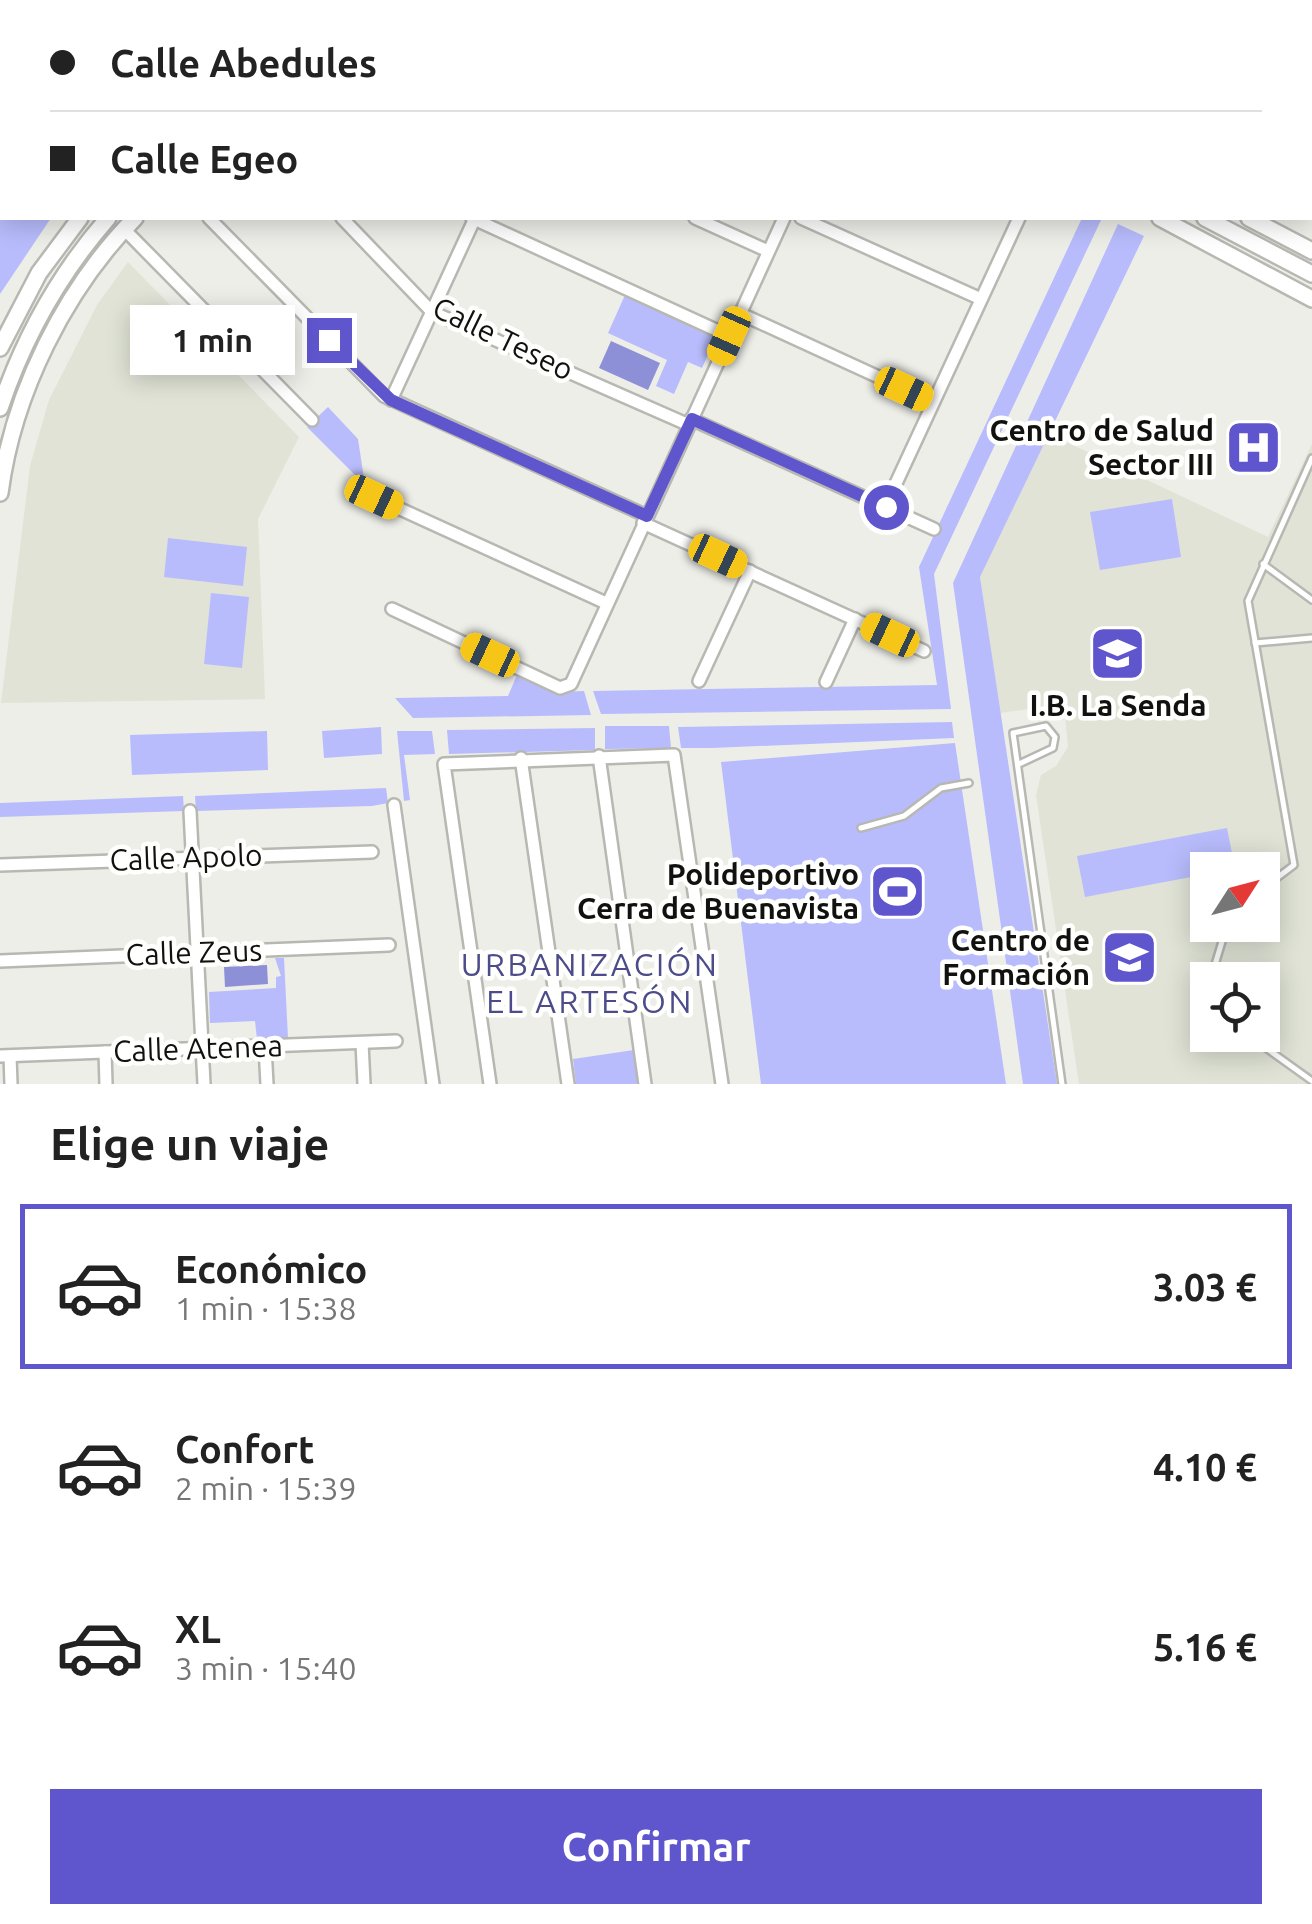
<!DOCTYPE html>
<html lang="es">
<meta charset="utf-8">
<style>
:root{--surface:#fff;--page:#f2f2f2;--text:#222;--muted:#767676;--line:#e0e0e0;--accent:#5f55cd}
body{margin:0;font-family:Ubuntu,sans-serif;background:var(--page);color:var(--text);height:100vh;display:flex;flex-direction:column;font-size:38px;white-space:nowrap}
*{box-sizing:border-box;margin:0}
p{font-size:32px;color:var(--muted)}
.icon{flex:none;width:55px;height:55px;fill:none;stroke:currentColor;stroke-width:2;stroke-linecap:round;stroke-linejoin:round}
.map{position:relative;height:1084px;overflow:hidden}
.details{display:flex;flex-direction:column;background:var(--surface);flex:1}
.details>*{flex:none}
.guide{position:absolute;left:0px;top:0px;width:1312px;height:220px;box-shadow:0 5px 25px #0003;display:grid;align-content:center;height:220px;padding:0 50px;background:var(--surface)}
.needle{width:65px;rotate:54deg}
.controls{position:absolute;left:1190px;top:852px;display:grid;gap:20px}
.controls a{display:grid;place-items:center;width:90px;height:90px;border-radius:0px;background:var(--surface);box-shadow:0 5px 25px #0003;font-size:50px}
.end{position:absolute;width:45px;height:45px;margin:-22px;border:12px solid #5f55cd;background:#fff;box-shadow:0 0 0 5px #fff}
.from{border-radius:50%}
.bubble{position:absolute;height:70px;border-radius:0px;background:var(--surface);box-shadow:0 5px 25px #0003;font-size:32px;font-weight:700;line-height:70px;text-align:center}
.car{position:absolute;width:30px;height:60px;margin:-30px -15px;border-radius:12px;box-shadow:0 0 8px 2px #0007;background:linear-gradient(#f5c518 24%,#345 0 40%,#f5c518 0 76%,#345 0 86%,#f5c518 0)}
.guide b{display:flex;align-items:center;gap:35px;height:95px;font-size:38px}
.guide b+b{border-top:2px solid var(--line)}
.guide i{width:25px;height:25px;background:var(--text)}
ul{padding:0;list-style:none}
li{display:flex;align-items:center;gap:30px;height:165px;margin:0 20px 15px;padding:0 30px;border:5px solid transparent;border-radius:0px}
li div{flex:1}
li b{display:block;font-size:38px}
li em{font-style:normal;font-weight:700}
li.current{border-color:var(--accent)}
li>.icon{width:90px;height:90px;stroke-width:1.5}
h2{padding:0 50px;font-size:45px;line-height:120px}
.cta{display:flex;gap:20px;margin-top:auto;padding:20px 50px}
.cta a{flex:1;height:115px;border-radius:0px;background:var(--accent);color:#fff;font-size:40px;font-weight:700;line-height:115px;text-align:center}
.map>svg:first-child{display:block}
.built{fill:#e0e3d6;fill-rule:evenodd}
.green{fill:#b8bcfc}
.water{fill:#8e90d7}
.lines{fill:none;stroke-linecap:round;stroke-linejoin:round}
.lane-casing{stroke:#b7b8b2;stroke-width:10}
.street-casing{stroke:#b7b8b2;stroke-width:16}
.secondary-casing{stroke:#b7b8b2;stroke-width:20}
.lane{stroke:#fff;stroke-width:5}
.street{stroke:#fff;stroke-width:11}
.secondary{stroke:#fff;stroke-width:15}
.route{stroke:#5f55cd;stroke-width:12}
.labels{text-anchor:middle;stroke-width:9;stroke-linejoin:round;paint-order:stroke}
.street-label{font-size:30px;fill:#11110f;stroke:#fffffe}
.poi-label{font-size:30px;font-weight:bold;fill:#11110f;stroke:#fffffe;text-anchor:end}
.neighbourhood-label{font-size:32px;letter-spacing:2.5px;fill:#4c4c8a;stroke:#fffffe}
</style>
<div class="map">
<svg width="1312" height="1084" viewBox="0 0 1312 1084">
<rect width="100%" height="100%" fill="#edeee8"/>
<g class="built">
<polygon points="128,262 299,437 258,519 265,699 1,703 30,466 49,400 97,305"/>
<path d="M1047,433L1268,537L1312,444V1084H1079L1036,795L1041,775L1056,766L1068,747L1064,704L1000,713L980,577ZM1208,870H1262V925H1208ZM1208,980H1262V1035H1208Z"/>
</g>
<g class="green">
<polygon points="0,0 219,0 2,2 2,218 51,218 0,294"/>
<polygon points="1082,218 1102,218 934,574 951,709 601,714 593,691 937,685 919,567"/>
<polygon points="1118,224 1144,236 980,577 1057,1084 1023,1084 953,583"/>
<polygon points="625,295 716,337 702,368 688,362 674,394 656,386 667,360 608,333"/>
<polygon points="328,407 358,439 365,485 307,427"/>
<polygon points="1172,499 1181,557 1100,570 1090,512"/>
<polygon points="168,538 247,547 243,586 164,577"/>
<polygon points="211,593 249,597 242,668 204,664"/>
<polygon points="517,675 552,692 584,691 591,715 413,718 395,698 508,696"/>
<polygon points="952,722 954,738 712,748 681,748 678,727"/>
<polygon points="605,726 669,726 671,748 605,749"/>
<polygon points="381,727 382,754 324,758 322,731"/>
<polygon points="595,728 595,750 449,754 447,730"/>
<polygon points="267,731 268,770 132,775 130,735"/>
<polygon points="397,731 432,731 435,754 404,755 410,800 404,801"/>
<polygon points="955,743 1006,1084 761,1084 721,762"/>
<polygon points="386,788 388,803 372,806 196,811 195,796"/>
<polygon points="183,796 184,811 0,817 0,803"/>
<polygon points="1227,828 1235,869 1208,870 1207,874 1085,897 1077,856"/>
<polygon points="275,958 284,958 288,1038 257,1039 255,1021 210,1023 209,992 276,988 276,977 281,976"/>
<polygon points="634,1050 638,1084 576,1084 573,1059"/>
</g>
<g class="water">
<polygon points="611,341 660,363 648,390 599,368"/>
<polygon points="267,965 268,984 225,987 224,967"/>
</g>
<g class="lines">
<defs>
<g id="lane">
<polyline points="1263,564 1312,600"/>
<polyline points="1255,643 1312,638"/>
<polyline points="1019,764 1053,748 1055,737 1046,726 1013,733 1062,1084"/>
<polyline points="861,828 904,816 941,788 969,783"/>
<polyline points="1262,889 1294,865 1248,601 1312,458"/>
<polyline points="1217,980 1214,968 1227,925"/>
<polyline points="1248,1035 1312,1081"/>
</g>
<g id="street">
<polyline points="329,2 329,0"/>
<polyline points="734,2 736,0"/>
<polyline points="917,2 918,0"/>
<polyline points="1187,2 1188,0"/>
<polyline points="209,218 384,396 647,516"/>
<polyline points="342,218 432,312 689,425"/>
<polyline points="472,218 729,336"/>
<polyline points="695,218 768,251"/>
<polyline points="801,218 981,299"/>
<polyline points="124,229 312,420"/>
<polyline points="739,313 933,402"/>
<polyline points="391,400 475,218"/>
<polyline points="691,419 934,529"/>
<polyline points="374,497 606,603"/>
<polyline points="885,507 1019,218"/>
<polyline points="643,523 924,651"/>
<polyline points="392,609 560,688 571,684 784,218"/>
<polyline points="699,681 750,571"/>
<polyline points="826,682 855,619"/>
<polyline points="599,756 645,1084"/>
<polyline points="521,758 568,1084"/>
<polyline points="394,805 433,1084"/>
<polyline points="190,811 204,1084"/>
<polyline points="0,865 372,852"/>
<polyline points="0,961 389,945"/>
<polyline points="362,1043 364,1084"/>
<polyline points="265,1047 267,1084"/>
<polyline points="105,1052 106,1084"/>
<polyline points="0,1056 396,1041"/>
<polyline points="10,1056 11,1084"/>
<polyline points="490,1084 444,764 674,755 722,1084"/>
</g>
<g id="secondary">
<polyline points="639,0 665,2"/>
<polyline points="249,2 249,0"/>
<polyline points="498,2 516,0"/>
<polyline points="1160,218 1312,299"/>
<polyline points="1205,218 1312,274"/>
<polyline points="1249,218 1312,251"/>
<polyline points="0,348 39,273 80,218"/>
<path d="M0,408C24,337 59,274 108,218"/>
<path d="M0,493C13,393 65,289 135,218"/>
</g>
</defs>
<use href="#lane" class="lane-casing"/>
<use href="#street" class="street-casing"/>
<use href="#secondary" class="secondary-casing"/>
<use href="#lane" class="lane"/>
<use href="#street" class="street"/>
<use href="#secondary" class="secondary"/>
</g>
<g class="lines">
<polyline class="route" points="329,340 391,400 647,516 692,419 886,507"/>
</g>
<defs>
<symbol id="hospital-square" viewBox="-11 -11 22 22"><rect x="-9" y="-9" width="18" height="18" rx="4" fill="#5f55cd" stroke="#fffffe"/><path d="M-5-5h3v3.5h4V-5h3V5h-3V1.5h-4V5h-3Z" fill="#fff"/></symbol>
<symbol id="university-square" viewBox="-11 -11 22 22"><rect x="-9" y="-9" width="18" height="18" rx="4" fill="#5f55cd" stroke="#fffffe"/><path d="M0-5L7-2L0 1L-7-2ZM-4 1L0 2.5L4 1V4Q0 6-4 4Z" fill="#fff"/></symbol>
<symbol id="stadium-square" viewBox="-11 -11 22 22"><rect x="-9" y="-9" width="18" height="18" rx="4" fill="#5f55cd" stroke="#fffffe"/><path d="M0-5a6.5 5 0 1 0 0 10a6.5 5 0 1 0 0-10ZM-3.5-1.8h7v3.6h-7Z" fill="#fff"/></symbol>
<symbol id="school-square" viewBox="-11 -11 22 22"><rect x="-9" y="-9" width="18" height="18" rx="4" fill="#5f55cd" stroke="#fffffe"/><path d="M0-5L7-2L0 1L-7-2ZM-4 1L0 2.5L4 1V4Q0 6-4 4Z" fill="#fff"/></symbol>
</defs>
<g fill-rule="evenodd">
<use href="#hospital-square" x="1222" y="416" width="63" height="63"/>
<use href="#university-square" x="1086" y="622" width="63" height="63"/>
<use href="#stadium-square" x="866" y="860" width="63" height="63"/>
<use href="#school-square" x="1098" y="926" width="63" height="63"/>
</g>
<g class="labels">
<g class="street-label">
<text transform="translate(503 339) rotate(26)" y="10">Calle Teseo</text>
<text transform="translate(186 858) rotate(-2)" y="10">Calle Apolo</text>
<text transform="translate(194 953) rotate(-2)" y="10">Calle Zeus</text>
<text transform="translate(198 1049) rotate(-2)" y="10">Calle Atenea</text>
</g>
<g class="poi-label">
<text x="1214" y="441">Centro de Salud<tspan x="1214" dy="34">Sector III</tspan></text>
<text x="1118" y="716" text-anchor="middle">I.B. La Senda</text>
<text x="859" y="885">Polideportivo<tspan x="859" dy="34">Cerra de Buenavista</tspan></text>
<text x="1090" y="951">Centro de<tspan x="1090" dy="34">Formación</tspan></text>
</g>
<g class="neighbourhood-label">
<text x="590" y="976">URBANIZACIÓN<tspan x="590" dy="37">EL ARTESÓN</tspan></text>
</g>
</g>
</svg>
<div class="controls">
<a><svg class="needle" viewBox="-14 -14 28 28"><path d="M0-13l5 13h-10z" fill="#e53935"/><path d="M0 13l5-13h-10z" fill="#767676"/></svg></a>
<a><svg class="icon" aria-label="locate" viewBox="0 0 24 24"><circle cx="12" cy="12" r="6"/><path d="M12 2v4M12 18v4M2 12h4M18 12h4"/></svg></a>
</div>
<i class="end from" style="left:886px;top:507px"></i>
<i class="end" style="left:329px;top:340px"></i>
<div class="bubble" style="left:130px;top:305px;width:165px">1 min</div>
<i class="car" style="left:729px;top:336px;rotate:204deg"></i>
<i class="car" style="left:904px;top:389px;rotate:115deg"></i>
<i class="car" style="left:374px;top:497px;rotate:115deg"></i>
<i class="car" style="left:718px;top:556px;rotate:115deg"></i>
<i class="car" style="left:890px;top:635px;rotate:295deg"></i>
<i class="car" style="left:490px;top:655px;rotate:295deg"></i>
<div class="guide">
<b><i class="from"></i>Calle Abedules</b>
<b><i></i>Calle Egeo</b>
</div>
</div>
<section class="details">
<h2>Elige un viaje</h2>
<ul>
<li class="current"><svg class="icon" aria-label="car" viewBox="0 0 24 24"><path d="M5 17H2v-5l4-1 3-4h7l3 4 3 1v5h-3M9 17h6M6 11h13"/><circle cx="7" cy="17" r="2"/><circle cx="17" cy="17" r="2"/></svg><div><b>Económico</b><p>1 min · 15:38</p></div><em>3.03 €</em></li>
<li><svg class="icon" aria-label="car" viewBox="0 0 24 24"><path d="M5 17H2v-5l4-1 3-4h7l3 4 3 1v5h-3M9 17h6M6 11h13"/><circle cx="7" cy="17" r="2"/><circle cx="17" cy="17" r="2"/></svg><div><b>Confort</b><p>2 min · 15:39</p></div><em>4.10 €</em></li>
<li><svg class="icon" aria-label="car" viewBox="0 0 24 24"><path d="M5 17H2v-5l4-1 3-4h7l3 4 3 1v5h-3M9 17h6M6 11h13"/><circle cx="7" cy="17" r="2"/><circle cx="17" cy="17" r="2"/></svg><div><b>XL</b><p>3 min · 15:40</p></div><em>5.16 €</em></li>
</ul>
<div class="cta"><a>Confirmar</a></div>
</section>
